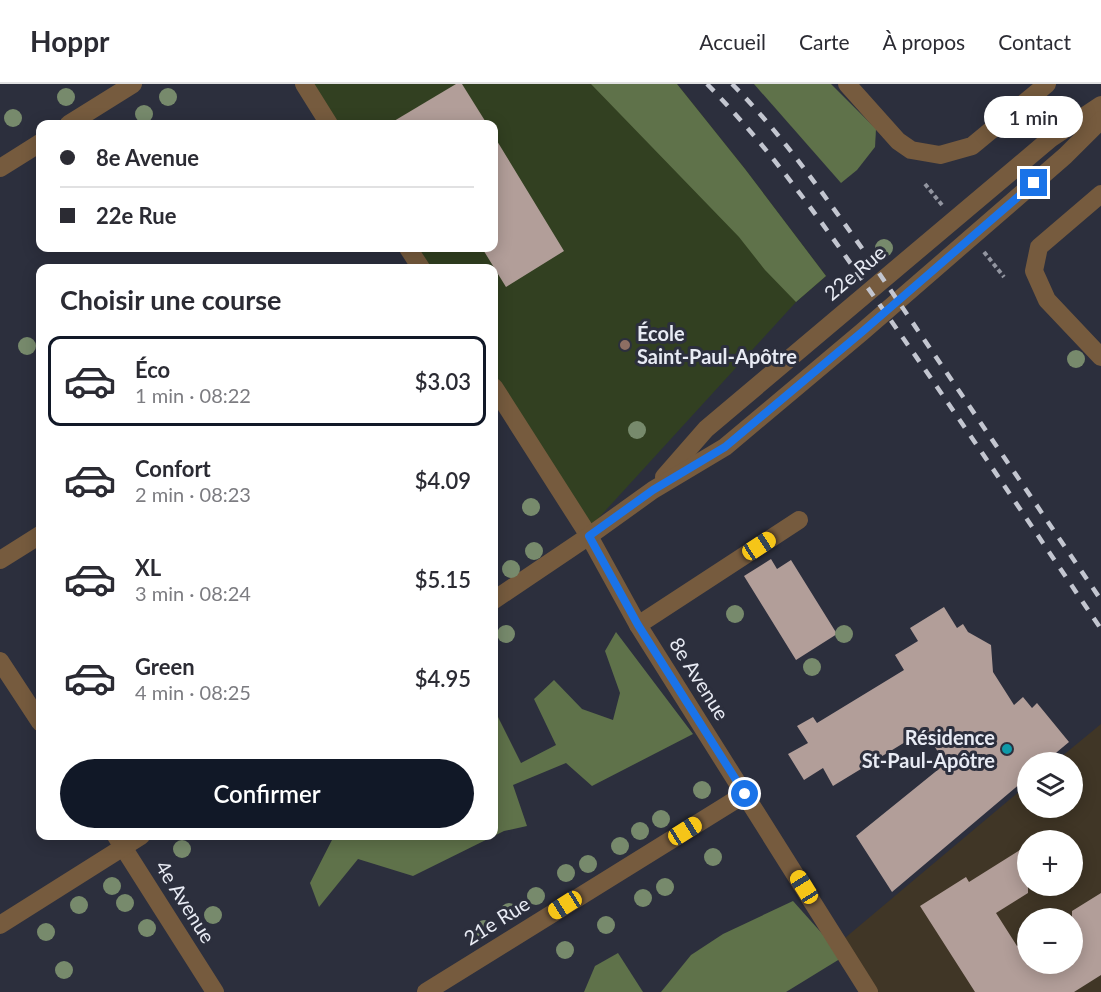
<!DOCTYPE html>
<html lang="fr">
<meta charset="utf-8">
<style>
:root{--surface:#fff;--page:#f2f2f3;--text:#2b2b33;--muted:#7c7c81;--line:#e1e1e2;--accent:#111827}
body{margin:0;font-family:Lato,sans-serif;background:var(--page);color:var(--text);height:100vh;display:flex;flex-direction:column;font-size:22px;white-space:nowrap}
*{box-sizing:border-box;margin:0}
p{font-size:20px;color:var(--muted)}
.icon{flex:none;width:33px;height:33px;fill:none;stroke:currentColor;stroke-width:2;stroke-linecap:round;stroke-linejoin:round}
.map{position:relative;flex:1;overflow:hidden}
.side{position:absolute;left:36px;top:180px;width:462px;height:576px;display:flex;flex-direction:column;background:var(--surface);border-radius:12px;box-shadow:0 3px 15px #0003}
.side>*{flex:none}
.hud{position:absolute;left:36px;top:36px;width:462px;height:132px;border-radius:12px;box-shadow:0 3px 15px #0003;display:grid;align-content:center;height:132px;padding:0 24px;background:var(--surface)}
.tools{position:absolute;left:1017px;top:668px;display:grid;gap:12px}
.tools a{display:grid;place-items:center;width:66px;height:66px;border-radius:50%;background:var(--surface);box-shadow:0 3px 15px #0003;font-size:30px}
.end{position:absolute;width:27px;height:27px;margin:-14px;border:8px solid #1a73e8;background:#fff;box-shadow:0 0 0 3px #fff}
.from{border-radius:50%}
.bubble{position:absolute;height:42px;border-radius:21px;background:var(--surface);box-shadow:0 3px 15px #0003;font-size:20px;font-weight:600;line-height:42px;text-align:center}
.car{position:absolute;width:18px;height:36px;margin:-18px -9px;border-radius:8px;box-shadow:0 0 4px 2px #0007;background:linear-gradient(#f5c518 24%,#345 0 40%,#f5c518 0 76%,#345 0 86%,#f5c518 0)}
.hud b{display:flex;align-items:center;gap:21px;height:57px;font-size:22px}
.hud b+b{border-top:2px solid var(--line)}
.hud i{width:15px;height:15px;background:var(--text)}
ul{padding:0;list-style:none}
li{display:flex;align-items:center;gap:18px;height:90px;margin:0 12px 9px;padding:0 12px;border:3px solid transparent;border-radius:12px}
li div{flex:1}
li b{display:block;font-size:22px}
li em{font-style:normal;font-weight:600}
li.active{border-color:var(--accent)}
li>.icon{width:54px;height:54px;stroke-width:1.5}
h2{padding:0 24px;font-size:27px;line-height:72px}
.cta{display:flex;gap:12px;margin-top:auto;padding:12px 24px}
.cta a{flex:1;height:69px;border-radius:36px;background:var(--accent);color:#fff;font-size:24px;font-weight:600;line-height:69px;text-align:center}
header{display:flex;align-items:center;gap:36px;box-sizing:border-box;height:84px;padding:0 30px;background:var(--surface);border-bottom:2px solid var(--line)}
header strong{font-size:28px}
nav{display:flex;gap:33px;margin-inline-start:auto;font-size:21px}
.map>svg:first-child{display:block}
.education{fill:#403626;fill-rule:evenodd}
.green{fill:#324021}
.forest{fill:#5f724a}
.building{fill:#b29e99}
.lines{fill:none;stroke-linecap:round;stroke-linejoin:round}
.path{stroke:#9295a0;stroke-width:4;stroke-dasharray:4.5 3;stroke-linecap:butt}
.minor{stroke:#765b3e;stroke-width:18}
.rail{stroke:#c3c6d0;stroke-width:4.5;stroke-dasharray:10 10;stroke-linecap:butt}
.tree{fill:#778a6c}
.route{stroke:#1a73e8;stroke-width:8}
.education-dot{fill:#8d6e63;stroke:#2c2f3d;stroke-width:2}
.culture-dot{fill:#0f9aa8;stroke:#2c2f3d;stroke-width:2}
.labels{text-anchor:middle;stroke-width:6;stroke-linejoin:round;paint-order:stroke}
.street-label{font-size:20px;fill:#e8ebf4;stroke:#2c2f3d}
.poi-label{font-size:20px;font-weight:bold;fill:#e8ebf4;stroke:#2c2f3d;text-anchor:start}
</style>
<header>
<strong>Hoppr</strong>
<nav><a>Accueil</a><a>Carte</a><a>À propos</a><a>Contact</a></nav>
</header>
<div class="map">
<svg width="1101" height="908" viewBox="0 0 1101 908">
<rect width="100%" height="100%" fill="#2c2f3d"/>
<path class="education" d="M1101,640V908H869L839,859L1027,701L1028,723H1072V678H1055ZM1028,756H1072V801H1028ZM1028,834H1072V879H1028Z"/>
<polygon class="green" points="312,0 677,0 745,85 826,192 796,218 595,438 589,452 494,303 494,184 422,184 409,164 494,164 494,40 336,40"/>
<g class="forest">
<polygon points="591,0 677,0 745,85 826,192 796,218 765,186 739,153"/>
<polygon points="754,0 831,0 876,45 875,63 857,86 841,99"/>
<polygon points="616,548 693,650 592,702 566,679 513,701 527,742 504,747 413,792 358,775 319,823 310,799 334,752 494,752 494,628 495,627 521,679 556,661 534,615 554,596 582,625 613,636 620,609 605,567"/>
<polygon points="793,817 843,873 786,908 661,908 691,871 723,850"/>
<polygon points="618,869 643,908 584,908 595,882"/>
</g>
<g class="building">
<polygon points="456,0 462,0 487,40 389,40"/>
<polygon points="494,52 564,167 506,203 482,164 494,164"/>
<polygon points="771,475 777,485 791,476 837,550 796,576 744,492"/>
<polygon points="944,523 957,544 963,540 968,548 991,561 993,588 1014,621 1023,613 1032,624 1037,619 1069,658 1045,678 1028,678 1028,693 892,808 856,752 945,680 925,646 833,702 823,684 804,696 788,670 808,659 797,642 813,633 817,639 904,586 895,571 918,557 910,544"/>
<polygon points="1028,761 1028,809 996,829 1017,862 1028,855 1028,879 1072,879 1072,827 1101,809 1101,891 1074,908 975,908 920,822 966,793 969,798"/>
</g>
<g class="lines">
<g class="path">
<polyline points="925,100 942,121"/>
<polyline points="984,168 1004,193"/>
</g>
<g class="minor">
<polyline points="304,0 329,40"/>
<polyline points="847,0 898,57 911,66 940,71 972,62 1047,0"/>
<polyline points="69,40 133,0"/>
<polyline points="0,84 40,59"/>
<polyline points="1101,110 1039,163 1034,187 1047,216 1101,273"/>
<polyline points="408,164 421,184"/>
<polyline points="494,303 589,452 638,541 869,908"/>
<polyline points="664,393 706,345 1050,55 1101,21"/>
<polyline points="0,476 40,451"/>
<polyline points="494,516 589,452 653,406 725,363 862,248 1065,72 1101,36"/>
<polyline points="638,541 799,436"/>
<polyline points="0,577 40,638"/>
<polyline points="116,752 215,908"/>
<polyline points="0,841 141,752"/>
<polyline points="426,908 745,710"/>
</g>
<g class="rail">
<path d="M707,0C771,65 823,140 875,214C952,323 1026,434 1101,545"/>
<path d="M732,0C782,50 823,110 864,167L1101,516"/>
</g>
</g>
<g class="tree">
<circle cx="66" cy="13" r="9"/>
<circle cx="168" cy="13" r="9"/>
<circle cx="144" cy="30" r="9"/>
<circle cx="13" cy="34" r="9"/>
<circle cx="884" cy="164" r="9"/>
<circle cx="27" cy="262" r="9"/>
<circle cx="1076" cy="275" r="9"/>
<circle cx="637" cy="346" r="9"/>
<circle cx="531" cy="423" r="9"/>
<circle cx="534" cy="467" r="9"/>
<circle cx="511" cy="485" r="9"/>
<circle cx="735" cy="530" r="9"/>
<circle cx="506" cy="550" r="9"/>
<circle cx="844" cy="550" r="9"/>
<circle cx="812" cy="583" r="9"/>
<circle cx="702" cy="706" r="9"/>
<circle cx="661" cy="735" r="9"/>
<circle cx="640" cy="747" r="9"/>
<circle cx="620" cy="762" r="9"/>
<circle cx="182" cy="765" r="9"/>
<circle cx="713" cy="773" r="9"/>
<circle cx="588" cy="780" r="9"/>
<circle cx="566" cy="789" r="9"/>
<circle cx="112" cy="802" r="9"/>
<circle cx="665" cy="803" r="9"/>
<circle cx="536" cy="812" r="9"/>
<circle cx="643" cy="814" r="9"/>
<circle cx="125" cy="819" r="9"/>
<circle cx="79" cy="821" r="9"/>
<circle cx="509" cy="828" r="9"/>
<circle cx="213" cy="831" r="9"/>
<circle cx="606" cy="841" r="9"/>
<circle cx="147" cy="844" r="9"/>
<circle cx="484" cy="845" r="9"/>
<circle cx="46" cy="848" r="9"/>
<circle cx="565" cy="866" r="9"/>
<circle cx="64" cy="886" r="9"/>
</g>
<g class="lines">
<polyline class="route" points="745,710 638,541 589,452 653,406 725,363 862,248 1034,99"/>
</g>
<circle class="education-dot" cx="625" cy="261" r="6"/>
<circle class="culture-dot" cx="1007" cy="665" r="6"/>
<g class="labels">
<g class="street-label">
<text transform="translate(855 189) rotate(-40)" y="7">22e Rue</text>
<text transform="translate(699 595) rotate(58)" y="7">8e Avenue</text>
<text transform="translate(185 818) rotate(58)" y="7">4e Avenue</text>
<text transform="translate(497 837) rotate(-32)" y="7">21e Rue</text>
</g>
<g class="poi-label">
<text x="637" y="257">École<tspan x="637" dy="23">Saint-Paul-Apôtre</tspan></text>
<text x="995" y="661" text-anchor="end">Résidence<tspan x="995" dy="23">St-Paul-Apôtre</tspan></text>
</g>
</g>
</svg>
<div class="tools">
<a><svg class="icon" aria-label="layers" viewBox="0 0 24 24"><path d="M12 4l9 5-9 5-9-5zM3 14l9 5 9-5"/></svg></a>
<a>+</a>
<a>−</a>
</div>
<i class="end from" style="left:745px;top:710px"></i>
<i class="end" style="left:1034px;top:99px"></i>
<div class="bubble" style="left:984px;top:12px;width:99px">1 min</div>
<i class="car" style="left:759px;top:462px;rotate:57deg"></i>
<i class="car" style="left:685px;top:747px;rotate:58deg"></i>
<i class="car" style="left:804px;top:803px;rotate:328deg"></i>
<i class="car" style="left:565px;top:821px;rotate:238deg"></i>
<div class="hud">
<b><i class="from"></i>8e Avenue</b>
<b><i></i>22e Rue</b>
</div>
<section class="side">
<h2>Choisir une course</h2>
<ul>
<li class="active"><svg class="icon" aria-label="car" viewBox="0 0 24 24"><path d="M5 17H2v-5l4-1 3-4h7l3 4 3 1v5h-3M9 17h6M6 11h13"/><circle cx="7" cy="17" r="2"/><circle cx="17" cy="17" r="2"/></svg><div><b>Éco</b><p>1 min · 08:22</p></div><em>$3.03</em></li>
<li><svg class="icon" aria-label="car" viewBox="0 0 24 24"><path d="M5 17H2v-5l4-1 3-4h7l3 4 3 1v5h-3M9 17h6M6 11h13"/><circle cx="7" cy="17" r="2"/><circle cx="17" cy="17" r="2"/></svg><div><b>Confort</b><p>2 min · 08:23</p></div><em>$4.09</em></li>
<li><svg class="icon" aria-label="car" viewBox="0 0 24 24"><path d="M5 17H2v-5l4-1 3-4h7l3 4 3 1v5h-3M9 17h6M6 11h13"/><circle cx="7" cy="17" r="2"/><circle cx="17" cy="17" r="2"/></svg><div><b>XL</b><p>3 min · 08:24</p></div><em>$5.15</em></li>
<li><svg class="icon" aria-label="car" viewBox="0 0 24 24"><path d="M5 17H2v-5l4-1 3-4h7l3 4 3 1v5h-3M9 17h6M6 11h13"/><circle cx="7" cy="17" r="2"/><circle cx="17" cy="17" r="2"/></svg><div><b>Green</b><p>4 min · 08:25</p></div><em>$4.95</em></li>
</ul>
<div class="cta"><a>Confirmer</a></div>
</section>
</div>
